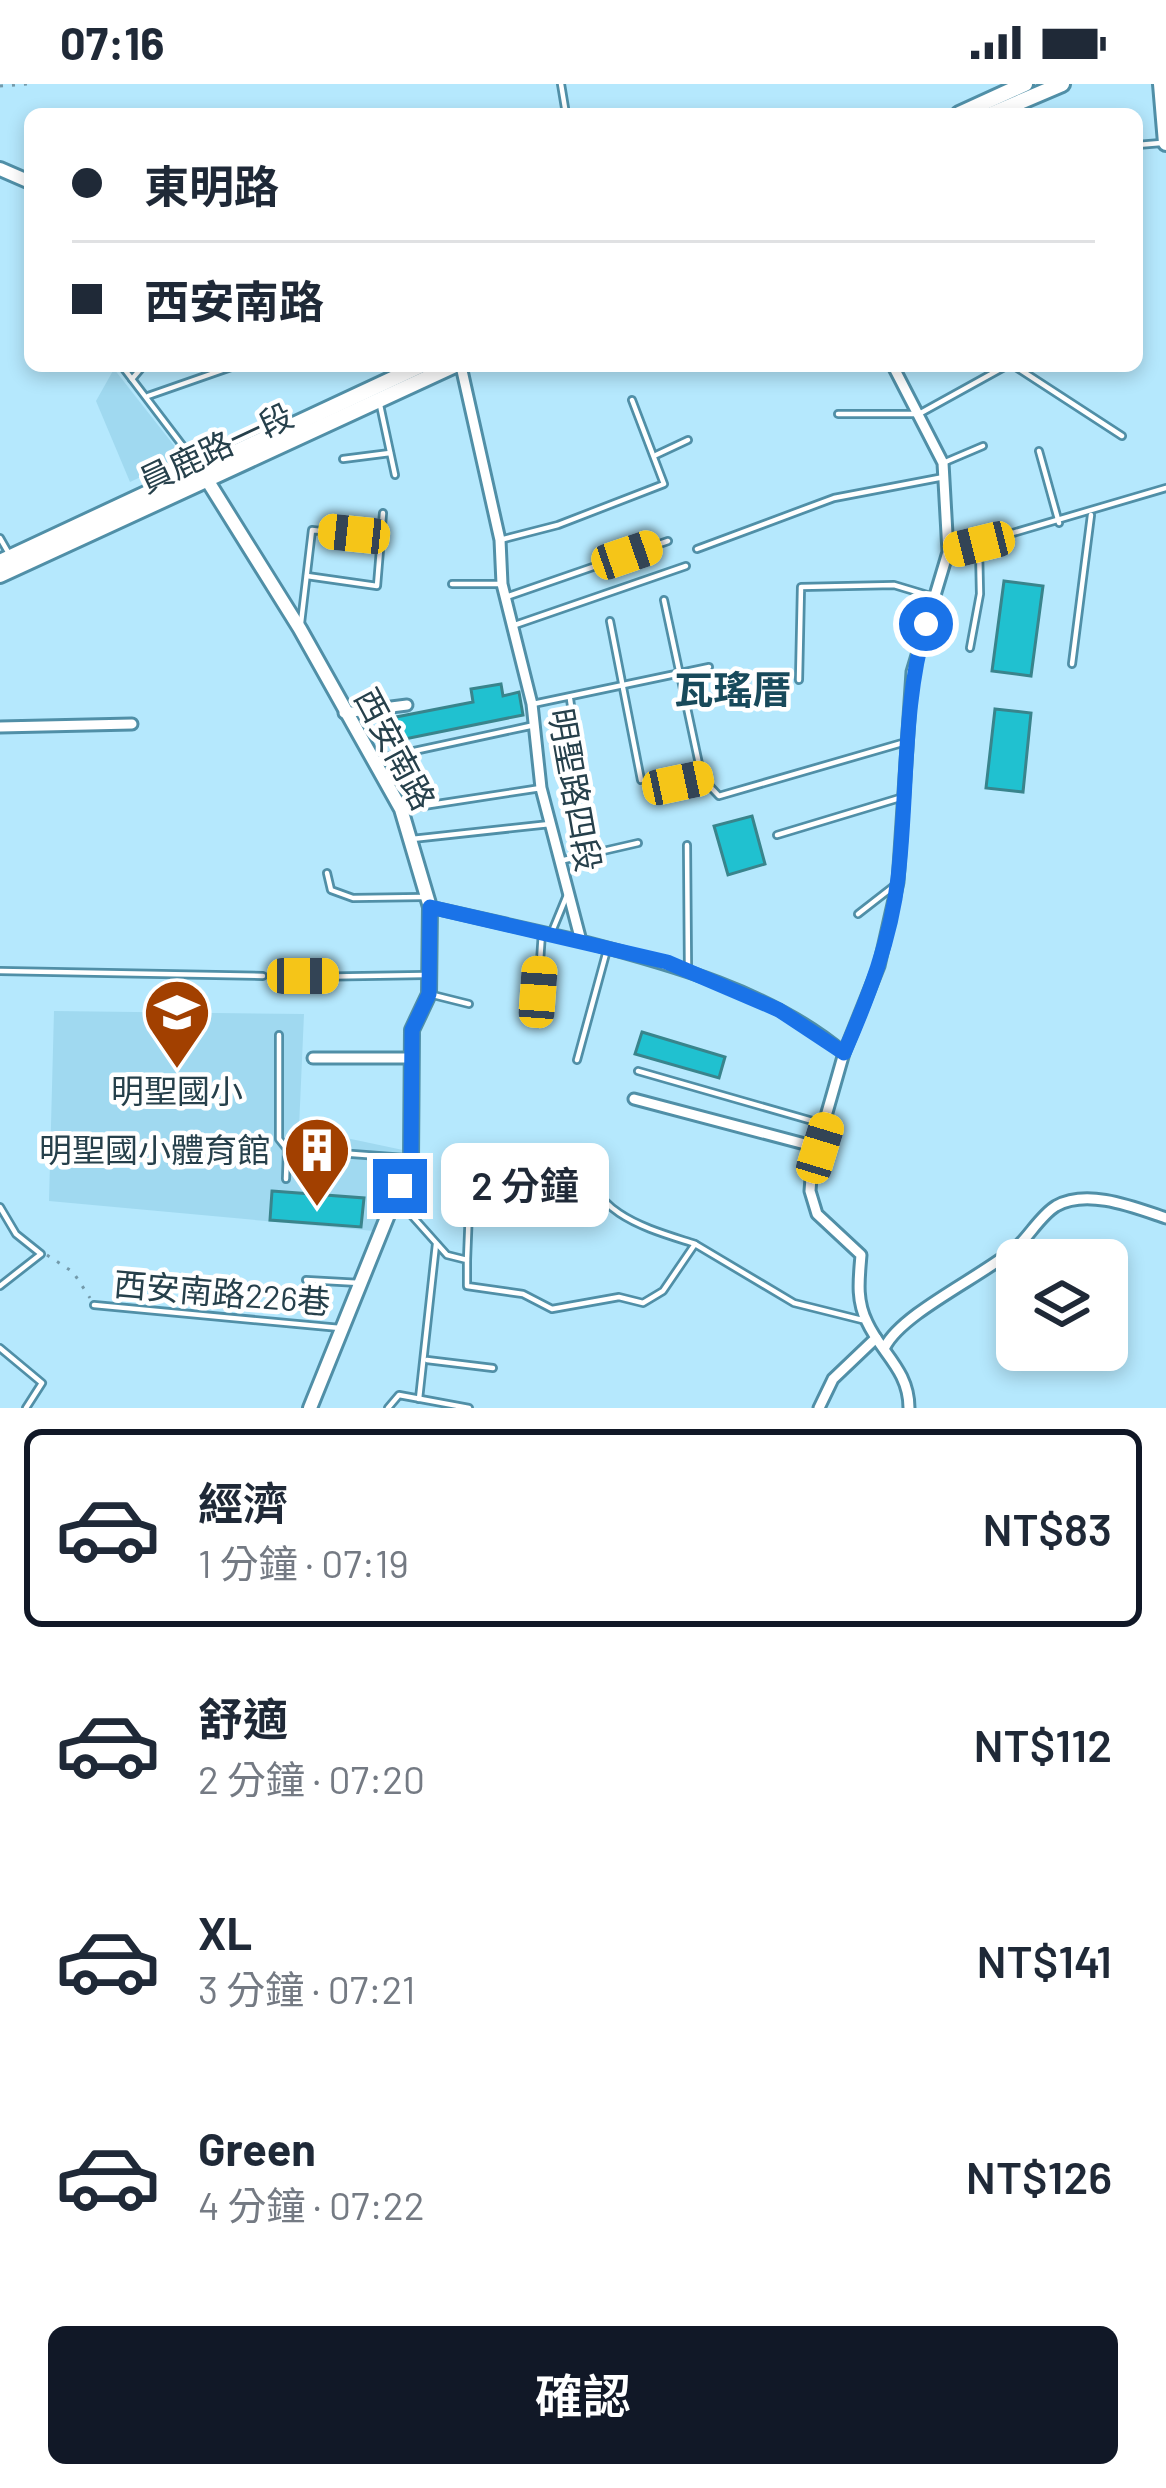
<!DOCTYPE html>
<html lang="zh-TW">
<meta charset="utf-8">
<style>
:root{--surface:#fff;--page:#f6f6f7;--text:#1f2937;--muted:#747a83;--line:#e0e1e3;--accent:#111827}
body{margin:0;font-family:Barlow,"Noto Sans TC",sans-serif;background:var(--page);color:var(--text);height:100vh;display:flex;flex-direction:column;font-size:45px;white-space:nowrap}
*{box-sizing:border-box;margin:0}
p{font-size:39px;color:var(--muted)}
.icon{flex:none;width:66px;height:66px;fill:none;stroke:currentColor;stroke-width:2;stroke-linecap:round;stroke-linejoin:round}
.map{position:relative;height:1324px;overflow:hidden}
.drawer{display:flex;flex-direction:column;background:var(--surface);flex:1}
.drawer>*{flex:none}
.guide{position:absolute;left:24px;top:24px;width:1119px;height:264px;border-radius:18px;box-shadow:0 6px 18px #0003;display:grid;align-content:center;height:264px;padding:0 48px;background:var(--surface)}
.buttons{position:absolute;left:996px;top:1155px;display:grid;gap:24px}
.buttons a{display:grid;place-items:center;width:132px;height:132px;border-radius:18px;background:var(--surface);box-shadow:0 6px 18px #0003;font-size:60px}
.end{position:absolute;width:54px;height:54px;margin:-27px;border:15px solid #1a73e8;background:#fff;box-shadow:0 0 0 6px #fff}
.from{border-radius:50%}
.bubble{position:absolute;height:84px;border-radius:18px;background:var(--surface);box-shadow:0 6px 18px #0003;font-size:39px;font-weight:600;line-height:84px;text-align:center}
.car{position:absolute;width:36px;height:72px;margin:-36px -18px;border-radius:15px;box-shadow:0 0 9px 3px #0007;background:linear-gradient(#f5c518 24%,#345 0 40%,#f5c518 0 76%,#345 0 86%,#f5c518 0)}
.guide b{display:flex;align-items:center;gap:42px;height:114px;font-size:45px}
.guide b+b{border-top:3px solid var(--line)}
.guide i{width:30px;height:30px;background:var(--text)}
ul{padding:21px 0 0;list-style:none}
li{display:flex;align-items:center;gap:36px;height:198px;margin:0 24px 18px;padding:0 24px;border:6px solid transparent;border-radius:18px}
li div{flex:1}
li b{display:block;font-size:45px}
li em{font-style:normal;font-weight:600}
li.on{border-color:var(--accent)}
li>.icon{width:108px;height:108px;stroke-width:1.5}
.primary-button{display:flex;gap:24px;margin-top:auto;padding:24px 48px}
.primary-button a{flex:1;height:138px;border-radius:18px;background:var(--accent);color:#fff;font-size:48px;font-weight:600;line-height:138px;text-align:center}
.status{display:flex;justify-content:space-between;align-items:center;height:84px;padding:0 60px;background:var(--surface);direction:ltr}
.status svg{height:33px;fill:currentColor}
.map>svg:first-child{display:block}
.built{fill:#a0d9f0}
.building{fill:#20c1d0;stroke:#39848c;stroke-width:3}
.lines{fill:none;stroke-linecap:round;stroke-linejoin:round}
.service-casing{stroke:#508fa7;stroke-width:10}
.minor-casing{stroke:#508fa7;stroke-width:15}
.tertiary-casing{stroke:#508fa7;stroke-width:18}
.secondary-casing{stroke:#508fa7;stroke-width:20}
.path{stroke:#739aab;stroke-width:3;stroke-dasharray:3 9;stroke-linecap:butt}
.service{stroke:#fff;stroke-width:4.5}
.minor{stroke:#fff;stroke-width:9}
.tertiary{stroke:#fff;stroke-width:12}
.secondary{stroke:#fff;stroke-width:14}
.route{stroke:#1a73e8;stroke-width:15}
.labels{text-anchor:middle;stroke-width:9;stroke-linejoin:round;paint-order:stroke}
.street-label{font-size:33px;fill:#26404b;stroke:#fff}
.poi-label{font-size:33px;fill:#26404b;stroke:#fff}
.quarter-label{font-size:39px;font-weight:bold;fill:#184a5b;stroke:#fff}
</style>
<div class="status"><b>07:16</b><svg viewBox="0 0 49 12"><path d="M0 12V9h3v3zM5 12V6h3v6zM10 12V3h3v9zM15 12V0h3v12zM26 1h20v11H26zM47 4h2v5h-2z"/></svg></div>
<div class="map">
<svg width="1166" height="1324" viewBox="0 0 1166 1324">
<rect width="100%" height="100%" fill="#b5e8fd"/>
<g class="built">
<polygon points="114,285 183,373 130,398 96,317"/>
<polygon points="54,927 304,930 299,1044 403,1066 374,1147 49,1117"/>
</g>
<g class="building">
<polygon points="1004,497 1043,502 1031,592 992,587"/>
<polygon points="501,600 503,612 519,608 523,631 395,657 391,634 473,618 471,605"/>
<polygon points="995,625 1031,629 1023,708 986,704"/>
<polygon points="752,732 765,780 728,791 714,742"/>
<polygon points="642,948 725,973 719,994 635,970"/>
<polygon points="272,1107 364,1114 361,1143 270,1136"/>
</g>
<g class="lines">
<defs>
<g id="service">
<polyline points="561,0 566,30"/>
<polyline points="1137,61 1161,59"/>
<polyline points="122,282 198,382"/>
<polyline points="132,295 143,282"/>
<polyline points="148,312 234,282"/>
<polyline points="380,321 395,391"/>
<polyline points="838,330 919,330 1004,283 1016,283 1122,352"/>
<polyline points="1039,367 1059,439"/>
<polyline points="656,371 688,356"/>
<polyline points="343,375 390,369"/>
<polyline points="943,379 983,362"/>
<polyline points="0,454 8,468"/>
<polyline points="500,456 558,441 664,400 632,316"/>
<polyline points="697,465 834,414 944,393"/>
<polyline points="948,468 1166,404"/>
<polyline points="307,492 377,502 383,429"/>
<polyline points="452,500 502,500"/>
<polyline points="509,512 668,457"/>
<polyline points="664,516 702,694"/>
<polyline points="610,537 641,696"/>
<polyline points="301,539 312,446 381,454"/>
<polyline points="515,541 686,482"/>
<polyline points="970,564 980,510 979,463"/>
<polyline points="1072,580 1091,431"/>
<polyline points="799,596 801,503 894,501 934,513"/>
<polyline points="570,615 583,704"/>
<polyline points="533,620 709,583"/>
<polyline points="377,675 530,642"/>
<polyline points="702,694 719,712 909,657"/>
<polyline points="653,704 702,694"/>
<polyline points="404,725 541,704"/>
<polyline points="777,751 903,713"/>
<polyline points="412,755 550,740"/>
<polyline points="687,761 688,884"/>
<polyline points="564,776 638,759"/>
<polyline points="327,789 331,806 353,814 422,813"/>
<polyline points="858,830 894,802"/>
<polyline points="551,850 567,811"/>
<polyline points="0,887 263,892"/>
<polyline points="303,893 424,891"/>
<polyline points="538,908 542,848"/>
<polyline points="429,910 469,920"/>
<polyline points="279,951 279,1055 287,1065"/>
<polyline points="577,976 607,866"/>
<polyline points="638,987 823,1040"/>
<path d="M584,1072C591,1131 646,1144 695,1160"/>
<polyline points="286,1095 287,1065 405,1074"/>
<polyline points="397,1115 447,1171 467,1176 467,1202 523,1210 552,1225 619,1213 643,1219 663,1207 695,1160 794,1219 862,1236"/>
<polyline points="0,1123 16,1150 41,1170 0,1202"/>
<polyline points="467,1176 469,1125"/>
<polyline points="306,1196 360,1199"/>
<polyline points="94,1221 340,1244"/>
<polyline points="0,1264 42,1299 26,1324"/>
<polyline points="427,1276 493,1284"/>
<polyline points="419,1315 436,1160"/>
<polyline points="388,1324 399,1311 469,1324"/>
</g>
<g id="minor">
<path d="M461,282L500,456L502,500L532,620L541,704L581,857C670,880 772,908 844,969"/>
<path d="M893,282L943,379L948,468L912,588L898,798L879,882L844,969L812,1081L810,1107L817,1130L861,1171C859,1195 856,1216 867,1238C881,1269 909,1286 909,1324"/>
<polyline points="344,629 407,621"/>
<polyline points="0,643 132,640"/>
<polyline points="430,823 581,857"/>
<polyline points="313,974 412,974"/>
<polyline points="634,1015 820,1064"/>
<path d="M885,1263C902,1229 983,1192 1017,1163C1030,1151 1041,1131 1056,1122C1088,1104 1136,1124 1166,1134"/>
<polyline points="819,1324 833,1295 876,1254"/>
</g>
<g id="tertiary">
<polyline points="0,85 30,98"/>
<polyline points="209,399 300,545 401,725 430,823 429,910 412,946 411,1074 310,1324"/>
</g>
<g id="secondary">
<polyline points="1161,0 1166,59"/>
<polyline points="959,30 1025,0"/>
<polyline points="992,30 1062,0"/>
<polyline points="0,478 420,282"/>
<polyline points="0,491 453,282"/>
</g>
</defs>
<use href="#service" class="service-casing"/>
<use href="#minor" class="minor-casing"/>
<use href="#tertiary" class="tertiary-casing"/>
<use href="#secondary" class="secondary-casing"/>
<g class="path">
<polyline points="0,2 28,0"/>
<polyline points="47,1171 73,1188 90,1214"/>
</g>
<use href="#service" class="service"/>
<use href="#minor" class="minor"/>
<use href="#tertiary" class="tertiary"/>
<use href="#secondary" class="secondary"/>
</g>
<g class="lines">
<path class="route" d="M400,1102L411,1074L412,946L429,910L430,823L667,878L779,926L844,969C868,914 891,855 898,794C908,710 902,621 926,540"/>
</g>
<defs>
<symbol id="school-pin" viewBox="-11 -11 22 30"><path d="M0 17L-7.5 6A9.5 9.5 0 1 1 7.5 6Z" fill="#a24000" stroke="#fff"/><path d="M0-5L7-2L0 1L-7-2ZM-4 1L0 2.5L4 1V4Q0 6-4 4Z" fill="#fff"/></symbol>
<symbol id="building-pin" viewBox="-11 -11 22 30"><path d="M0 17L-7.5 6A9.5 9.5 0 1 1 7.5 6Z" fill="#a24000" stroke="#fff"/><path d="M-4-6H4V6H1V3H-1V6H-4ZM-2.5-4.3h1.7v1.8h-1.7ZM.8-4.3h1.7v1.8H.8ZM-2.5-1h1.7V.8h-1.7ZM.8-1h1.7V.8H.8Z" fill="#fff"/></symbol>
</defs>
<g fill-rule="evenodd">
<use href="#school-pin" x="139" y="890" width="76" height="104"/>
<use href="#building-pin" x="279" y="1028" width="76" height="104"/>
</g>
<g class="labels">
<g class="street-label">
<text transform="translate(216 364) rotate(-25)" y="12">員鹿路一段</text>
<text transform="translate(395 665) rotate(62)" y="12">西安南路</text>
<text transform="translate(575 706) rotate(80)" y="12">明聖路四段</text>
<text transform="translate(222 1209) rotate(5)" y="12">西安南路226巷</text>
</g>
<g class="poi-label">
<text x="177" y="1019">明聖國小</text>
<text x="270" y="1078" text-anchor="end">明聖國小體育館</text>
</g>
<g class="quarter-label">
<text x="733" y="620">瓦瑤厝</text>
</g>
</g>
</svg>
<div class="buttons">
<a><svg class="icon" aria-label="layers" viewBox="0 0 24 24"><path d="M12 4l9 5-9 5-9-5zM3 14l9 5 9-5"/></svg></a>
</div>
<i class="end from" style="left:926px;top:540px"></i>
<i class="end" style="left:400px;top:1102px"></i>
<div class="bubble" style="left:441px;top:1059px;width:168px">2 分鐘</div>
<i class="car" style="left:354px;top:450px;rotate:276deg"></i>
<i class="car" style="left:979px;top:460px;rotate:256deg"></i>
<i class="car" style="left:627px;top:471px;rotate:71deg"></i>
<i class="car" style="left:678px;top:699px;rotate:78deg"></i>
<i class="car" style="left:303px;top:892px;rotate:90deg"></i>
<i class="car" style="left:538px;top:908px;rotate:4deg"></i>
<i class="car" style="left:820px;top:1064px;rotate:17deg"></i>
<div class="guide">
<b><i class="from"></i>東明路</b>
<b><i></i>西安南路</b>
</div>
</div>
<section class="drawer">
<ul>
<li class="on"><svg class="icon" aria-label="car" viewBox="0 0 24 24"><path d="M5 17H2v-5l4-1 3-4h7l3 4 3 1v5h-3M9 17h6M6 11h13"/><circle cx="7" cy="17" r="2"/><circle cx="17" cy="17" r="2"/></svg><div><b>經濟</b><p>1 分鐘 · 07:19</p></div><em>NT$83</em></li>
<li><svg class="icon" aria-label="car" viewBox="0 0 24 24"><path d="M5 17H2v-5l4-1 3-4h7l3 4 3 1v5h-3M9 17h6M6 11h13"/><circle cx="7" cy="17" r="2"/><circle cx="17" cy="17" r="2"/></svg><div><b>舒適</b><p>2 分鐘 · 07:20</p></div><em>NT$112</em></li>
<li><svg class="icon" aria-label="car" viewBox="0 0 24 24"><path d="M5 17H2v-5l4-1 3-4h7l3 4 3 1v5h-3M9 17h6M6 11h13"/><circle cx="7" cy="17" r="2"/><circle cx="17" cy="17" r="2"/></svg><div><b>XL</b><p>3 分鐘 · 07:21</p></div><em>NT$141</em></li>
<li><svg class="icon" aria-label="car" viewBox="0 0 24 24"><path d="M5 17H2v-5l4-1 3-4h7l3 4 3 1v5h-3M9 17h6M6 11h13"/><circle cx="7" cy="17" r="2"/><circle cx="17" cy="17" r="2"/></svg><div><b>Green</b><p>4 分鐘 · 07:22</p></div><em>NT$126</em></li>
</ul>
<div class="primary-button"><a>確認</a></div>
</section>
